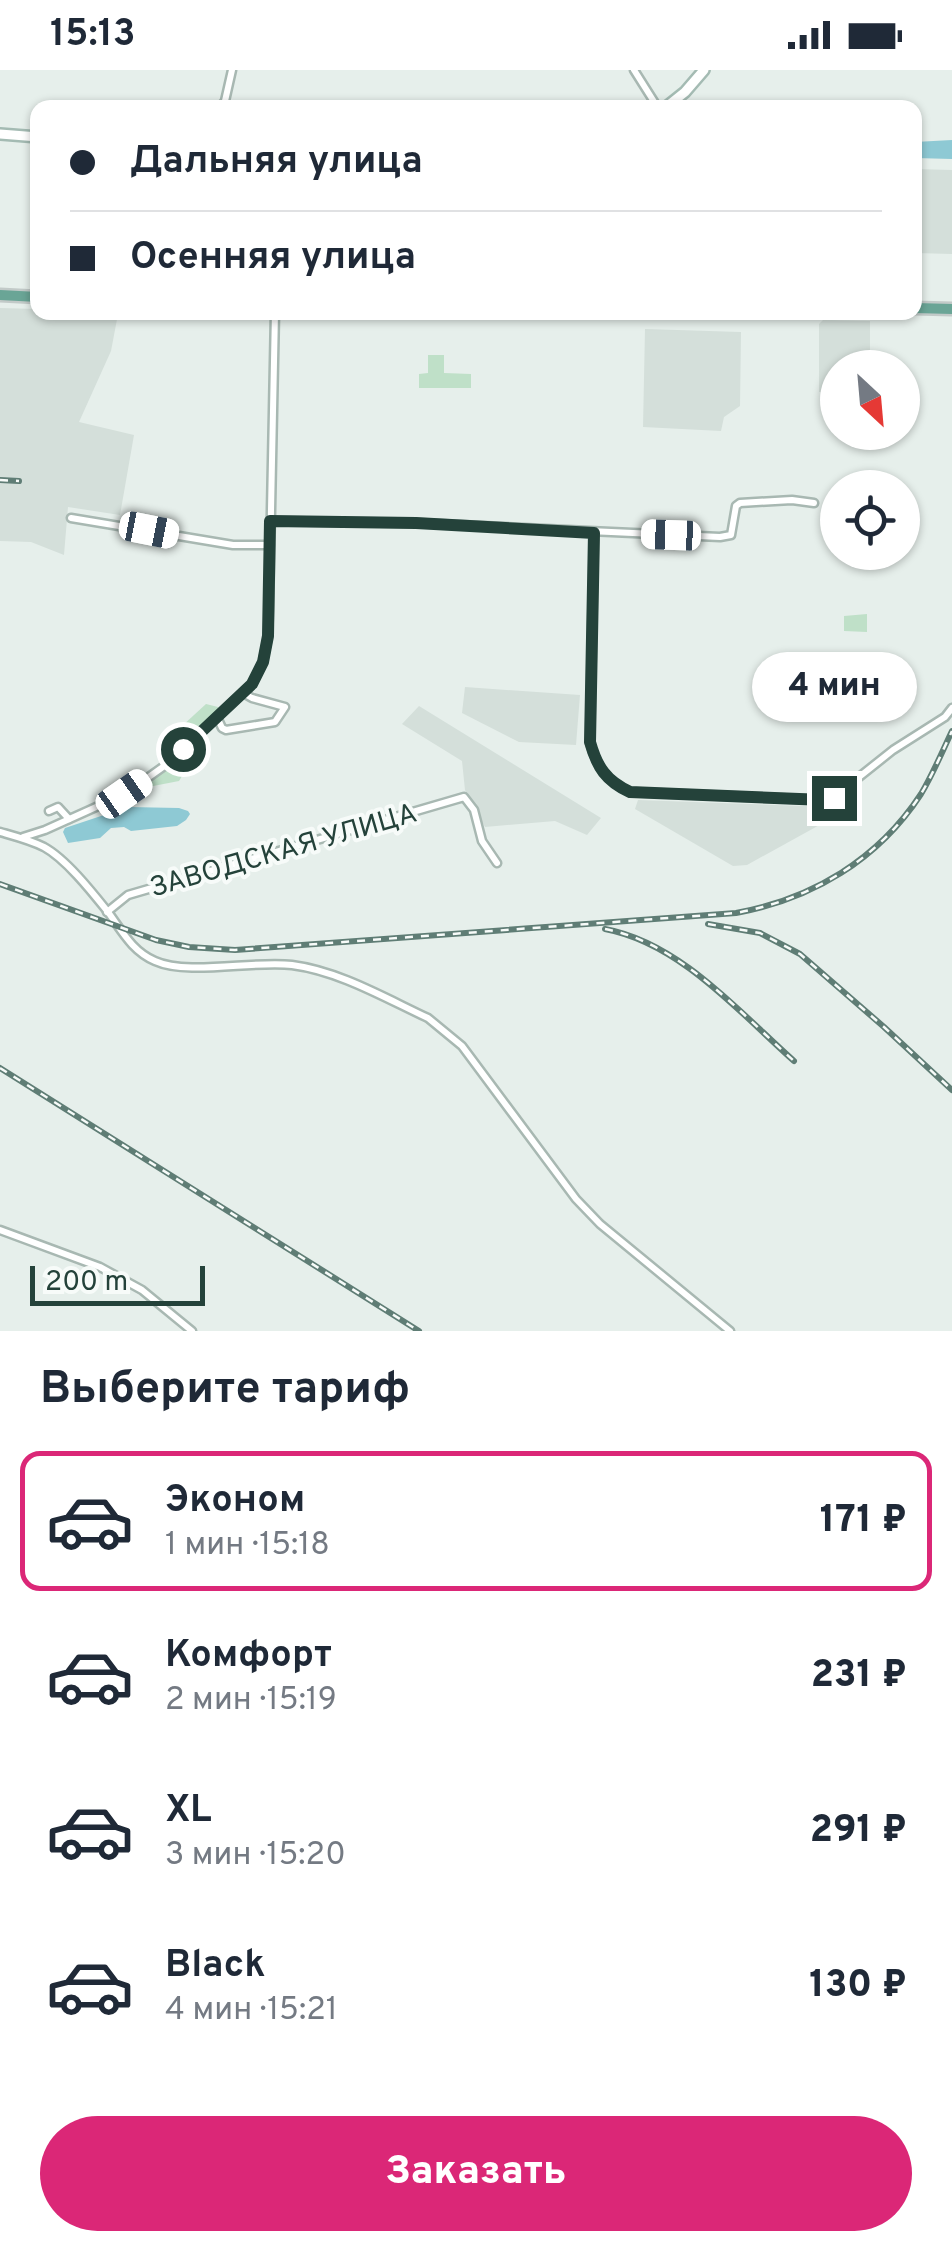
<!DOCTYPE html>
<html lang="ru">
<meta charset="utf-8">
<style>
:root{--surface:#fff;--page:#f2f2f3;--text:#1f2937;--muted:#747a83;--line:#e0e1e3;--accent:#db2777}
body{margin:0;font-family:Overpass,sans-serif;background:var(--page);color:var(--text);height:100vh;display:flex;flex-direction:column;font-size:38px;white-space:nowrap}
*{box-sizing:border-box;margin:0}
p{font-size:32px;color:var(--muted)}
.icon{flex:none;width:55px;height:55px;fill:none;stroke:currentColor;stroke-width:2;stroke-linecap:round;stroke-linejoin:round}
.map{position:relative;height:1261px;overflow:hidden}
.side{display:flex;flex-direction:column;background:var(--surface);flex:1}
.side>*{flex:none}
.hud{position:absolute;left:30px;top:30px;width:892px;height:220px;border-radius:20px;box-shadow:0 2px 8px #0004;display:grid;align-content:center;height:220px;padding:0 40px;background:var(--surface)}
.needle{width:65px;rotate:154deg}
.tools{position:absolute;left:820px;top:280px;display:grid;gap:20px}
.tools a{display:grid;place-items:center;width:100px;height:100px;border-radius:50%;background:var(--surface);box-shadow:0 2px 8px #0004;font-size:50px}
.scale{position:absolute;left:30px;bottom:25px;width:175px;box-sizing:border-box;padding-left:10px;border:5px solid #24423a;border-top:0;font-size:28px;line-height:35px;white-space:nowrap;color:#24423a;-webkit-text-stroke:8px #f7fbf9;paint-order:stroke}
.end{position:absolute;width:45px;height:45px;margin:-22px;border:12px solid #24423a;background:#fff;box-shadow:0 0 0 5px #fff}
.from{border-radius:50%}
.bubble{position:absolute;height:70px;border-radius:35px;background:var(--surface);box-shadow:0 2px 8px #0004;font-size:32px;font-weight:800;line-height:70px;text-align:center}
.car{position:absolute;width:30px;height:60px;margin:-30px -15px;border-radius:12px;box-shadow:0 0 8px 2px #0007;background:linear-gradient(#fff 24%,#345 0 40%,#fff 0 76%,#345 0 86%,#fff 0)}
.hud b{display:flex;align-items:center;gap:35px;height:95px;font-size:38px}
.hud b+b{border-top:2px solid var(--line)}
.hud i{width:25px;height:25px;background:var(--text)}
ul{padding:0;list-style:none}
li{display:flex;align-items:center;gap:30px;height:140px;margin:0 20px 15px;padding:0 20px;border:5px solid transparent;border-radius:20px}
li div{flex:1}
li b{display:block;font-size:38px}
li em{font-style:normal;font-weight:800}
li.selected{border-color:var(--accent)}
li>.icon{width:90px;height:90px;stroke-width:1.5}
h2{padding:0 40px;font-size:45px;line-height:120px}
.button{display:flex;gap:20px;margin-top:auto;padding:20px 40px}
.button a{flex:1;height:115px;border-radius:60px;background:var(--accent);color:#fff;font-size:40px;font-weight:800;line-height:115px;text-align:center}
.status{display:flex;justify-content:space-between;align-items:center;height:70px;padding:0 50px;background:var(--surface);direction:ltr}
.status svg{height:28px;fill:currentColor}
.map>svg:first-child{display:block}
.built{fill:#d4dfda}
.green{fill:#bfe0c8}
.water{fill:#8ec9d4}
.lines{fill:none;stroke-linecap:round;stroke-linejoin:round}
.street-casing{stroke:#a8b8b2;stroke-width:11}
.secondary-casing{stroke:#a4bbb3;stroke-width:14}
.primary-casing{stroke:#c2cac8;stroke-width:15}
.street{stroke:#fff;stroke-width:6}
.secondary{stroke:#fff;stroke-width:9}
.primary{stroke:#6aa596;stroke-width:10}
.rail-casing{stroke:#5f7d75;stroke-width:6}
.rail{stroke:#f7fbf9;stroke-width:2.5;stroke-dasharray:8;stroke-linecap:butt}
.route{stroke:#24423a;stroke-width:12}
.labels{text-anchor:middle;stroke-width:8;stroke-linejoin:round;paint-order:stroke}
.street-label{font-size:28px;fill:#24423a;stroke:#f7fbf9}
</style>
<div class="status"><b>15:13</b><svg viewBox="0 0 49 12"><path d="M0 12V9h3v3zM5 12V6h3v6zM10 12V3h3v9zM15 12V0h3v12zM26 1h20v11H26zM47 4h2v5h-2z"/></svg></div>
<div class="map">
<svg width="952" height="1261" viewBox="0 0 952 1261">
<rect width="100%" height="100%" fill="#e6efeb"/>
<g class="built">
<polygon points="915,99 952,100 952,184 915,183"/>
<polygon points="0,238 37,239 38,242 118,244 111,281 79,352 134,365 120,445 68,437 64,485 31,472 0,471"/>
<polygon points="823,250 870,251 870,297 838,298 837,322 819,322 819,254"/>
<polygon points="645,259 741,262 740,336 724,347 721,361 643,357"/>
<polygon points="465,617 580,625 576,675 519,672 462,643"/>
<polygon points="419,636 601,748 587,765 555,751 485,757 465,720 462,691 402,654"/>
<polygon points="638,730 831,737 834,747 747,795 733,796 635,739"/>
</g>
<g class="green">
<polygon points="428,285 444,285 444,303 471,304 471,318 419,318 419,304 428,303"/>
<polygon points="867,544 867,562 844,561 844,546"/>
<polygon points="206,634 218,637 218,640 173,684 168,678 169,668"/>
<polygon points="177,690 181,692 182,706 179,711 148,717 148,713"/>
</g>
<g class="water">
<polygon points="952,70 952,89 915,88 915,72"/>
<polygon points="128,737 179,738 188,741 190,744 186,750 177,756 131,761 124,757 111,758 100,768 68,773 63,762 65,758"/>
</g>
<g class="lines">
<defs>
<g id="street">
<polyline points="634,0 658,38"/>
<polyline points="219,38 225,31 232,0"/>
<polyline points="71,448 233,475 270,475"/>
<polyline points="270,451 416,453 720,467 731,465 736,436 740,433 792,430 814,433"/>
<path d="M594,463L590,673C597,697 606,711 630,722L824,730L834,727L893,680L945,647L952,638"/>
<polyline points="217,647 222,658 226,660 275,652 285,637 252,628 243,623"/>
<polyline points="49,741 58,737 69,749"/>
<path d="M0,762C14,766 30,770 44,777C66,789 92,822 108,842C122,861 132,881 155,891C188,906 254,890 292,895C339,901 385,928 428,948L462,976L576,1129L600,1154L730,1261"/>
<polyline points="23,767 45,760 125,724 167,694 252,614 263,592 268,566 269,539 275,242"/>
<polyline points="107,842 128,825 464,727 474,740 482,771 497,793"/>
<polyline points="0,1160 100,1197 142,1220 192,1261"/>
</g>
<g id="secondary">
<polyline points="665,38 685,22 704,0"/>
<polyline points="0,64 38,67"/>
</g>
<g id="primary">
<polyline points="0,225 38,227"/>
<polyline points="915,238 952,239"/>
</g>
</defs>
<use href="#street" class="street-casing"/>
<use href="#secondary" class="secondary-casing"/>
<use href="#primary" class="primary-casing"/>
<use href="#street" class="street"/>
<use href="#secondary" class="secondary"/>
<use href="#primary" class="primary"/>
<defs>
<g id="rail">
<polyline points="0,410 19,411"/>
<path d="M0,814L156,870L189,877L235,880L736,843C812,829 878,790 921,724C933,704 942,682 952,661"/>
<polyline points="708,854 760,863 800,884 884,957 952,1020"/>
<path d="M605,859C680,873 739,942 794,991"/>
<polyline points="0,998 419,1261"/>
</g>
</defs>
<use href="#rail" class="rail-casing"/>
<use href="#rail" class="rail"/>
</g>
<g class="lines">
<path class="route" d="M183,679L252,614L263,592L268,566L270,451L416,453L594,463L590,672C597,697 606,711 630,722L824,730L834,728"/>
</g>
<g class="labels">
<g class="street-label">
<text transform="translate(283 779) rotate(-16)" y="10">ЗАВОДСКАЯ УЛИЦА</text>
</g>
</g>
</svg>
<div class="tools">
<a><svg class="needle" viewBox="-14 -14 28 28"><path d="M0-13l5 13h-10z" fill="#e53935"/><path d="M0 13l5-13h-10z" fill="#747a83"/></svg></a>
<a><svg class="icon" aria-label="locate" viewBox="0 0 24 24"><circle cx="12" cy="12" r="6"/><path d="M12 2v4M12 18v4M2 12h4M18 12h4"/></svg></a>
</div>
<div class="scale">200 m</div>
<i class="end from" style="left:183px;top:679px"></i>
<i class="end" style="left:834px;top:728px"></i>
<div class="bubble" style="left:752px;top:582px;width:165px">4 мин</div>
<i class="car" style="left:149px;top:460px;rotate:101deg"></i>
<i class="car" style="left:671px;top:465px;rotate:272deg"></i>
<i class="car" style="left:124px;top:724px;rotate:55deg"></i>
<div class="hud">
<b><i class="from"></i>Дальняя улица</b>
<b><i></i>Осенняя улица</b>
</div>
</div>
<section class="side">
<h2>Выберите тариф</h2>
<ul>
<li class="selected"><svg class="icon" aria-label="car" viewBox="0 0 24 24"><path d="M5 17H2v-5l4-1 3-4h7l3 4 3 1v5h-3M9 17h6M6 11h13"/><circle cx="7" cy="17" r="2"/><circle cx="17" cy="17" r="2"/></svg><div><b>Эконом</b><p>1 мин · 15:18</p></div><em>171 ₽</em></li>
<li><svg class="icon" aria-label="car" viewBox="0 0 24 24"><path d="M5 17H2v-5l4-1 3-4h7l3 4 3 1v5h-3M9 17h6M6 11h13"/><circle cx="7" cy="17" r="2"/><circle cx="17" cy="17" r="2"/></svg><div><b>Комфорт</b><p>2 мин · 15:19</p></div><em>231 ₽</em></li>
<li><svg class="icon" aria-label="car" viewBox="0 0 24 24"><path d="M5 17H2v-5l4-1 3-4h7l3 4 3 1v5h-3M9 17h6M6 11h13"/><circle cx="7" cy="17" r="2"/><circle cx="17" cy="17" r="2"/></svg><div><b>XL</b><p>3 мин · 15:20</p></div><em>291 ₽</em></li>
<li><svg class="icon" aria-label="car" viewBox="0 0 24 24"><path d="M5 17H2v-5l4-1 3-4h7l3 4 3 1v5h-3M9 17h6M6 11h13"/><circle cx="7" cy="17" r="2"/><circle cx="17" cy="17" r="2"/></svg><div><b>Black</b><p>4 мин · 15:21</p></div><em>130 ₽</em></li>
</ul>
<div class="button"><a>Заказать</a></div>
</section>
